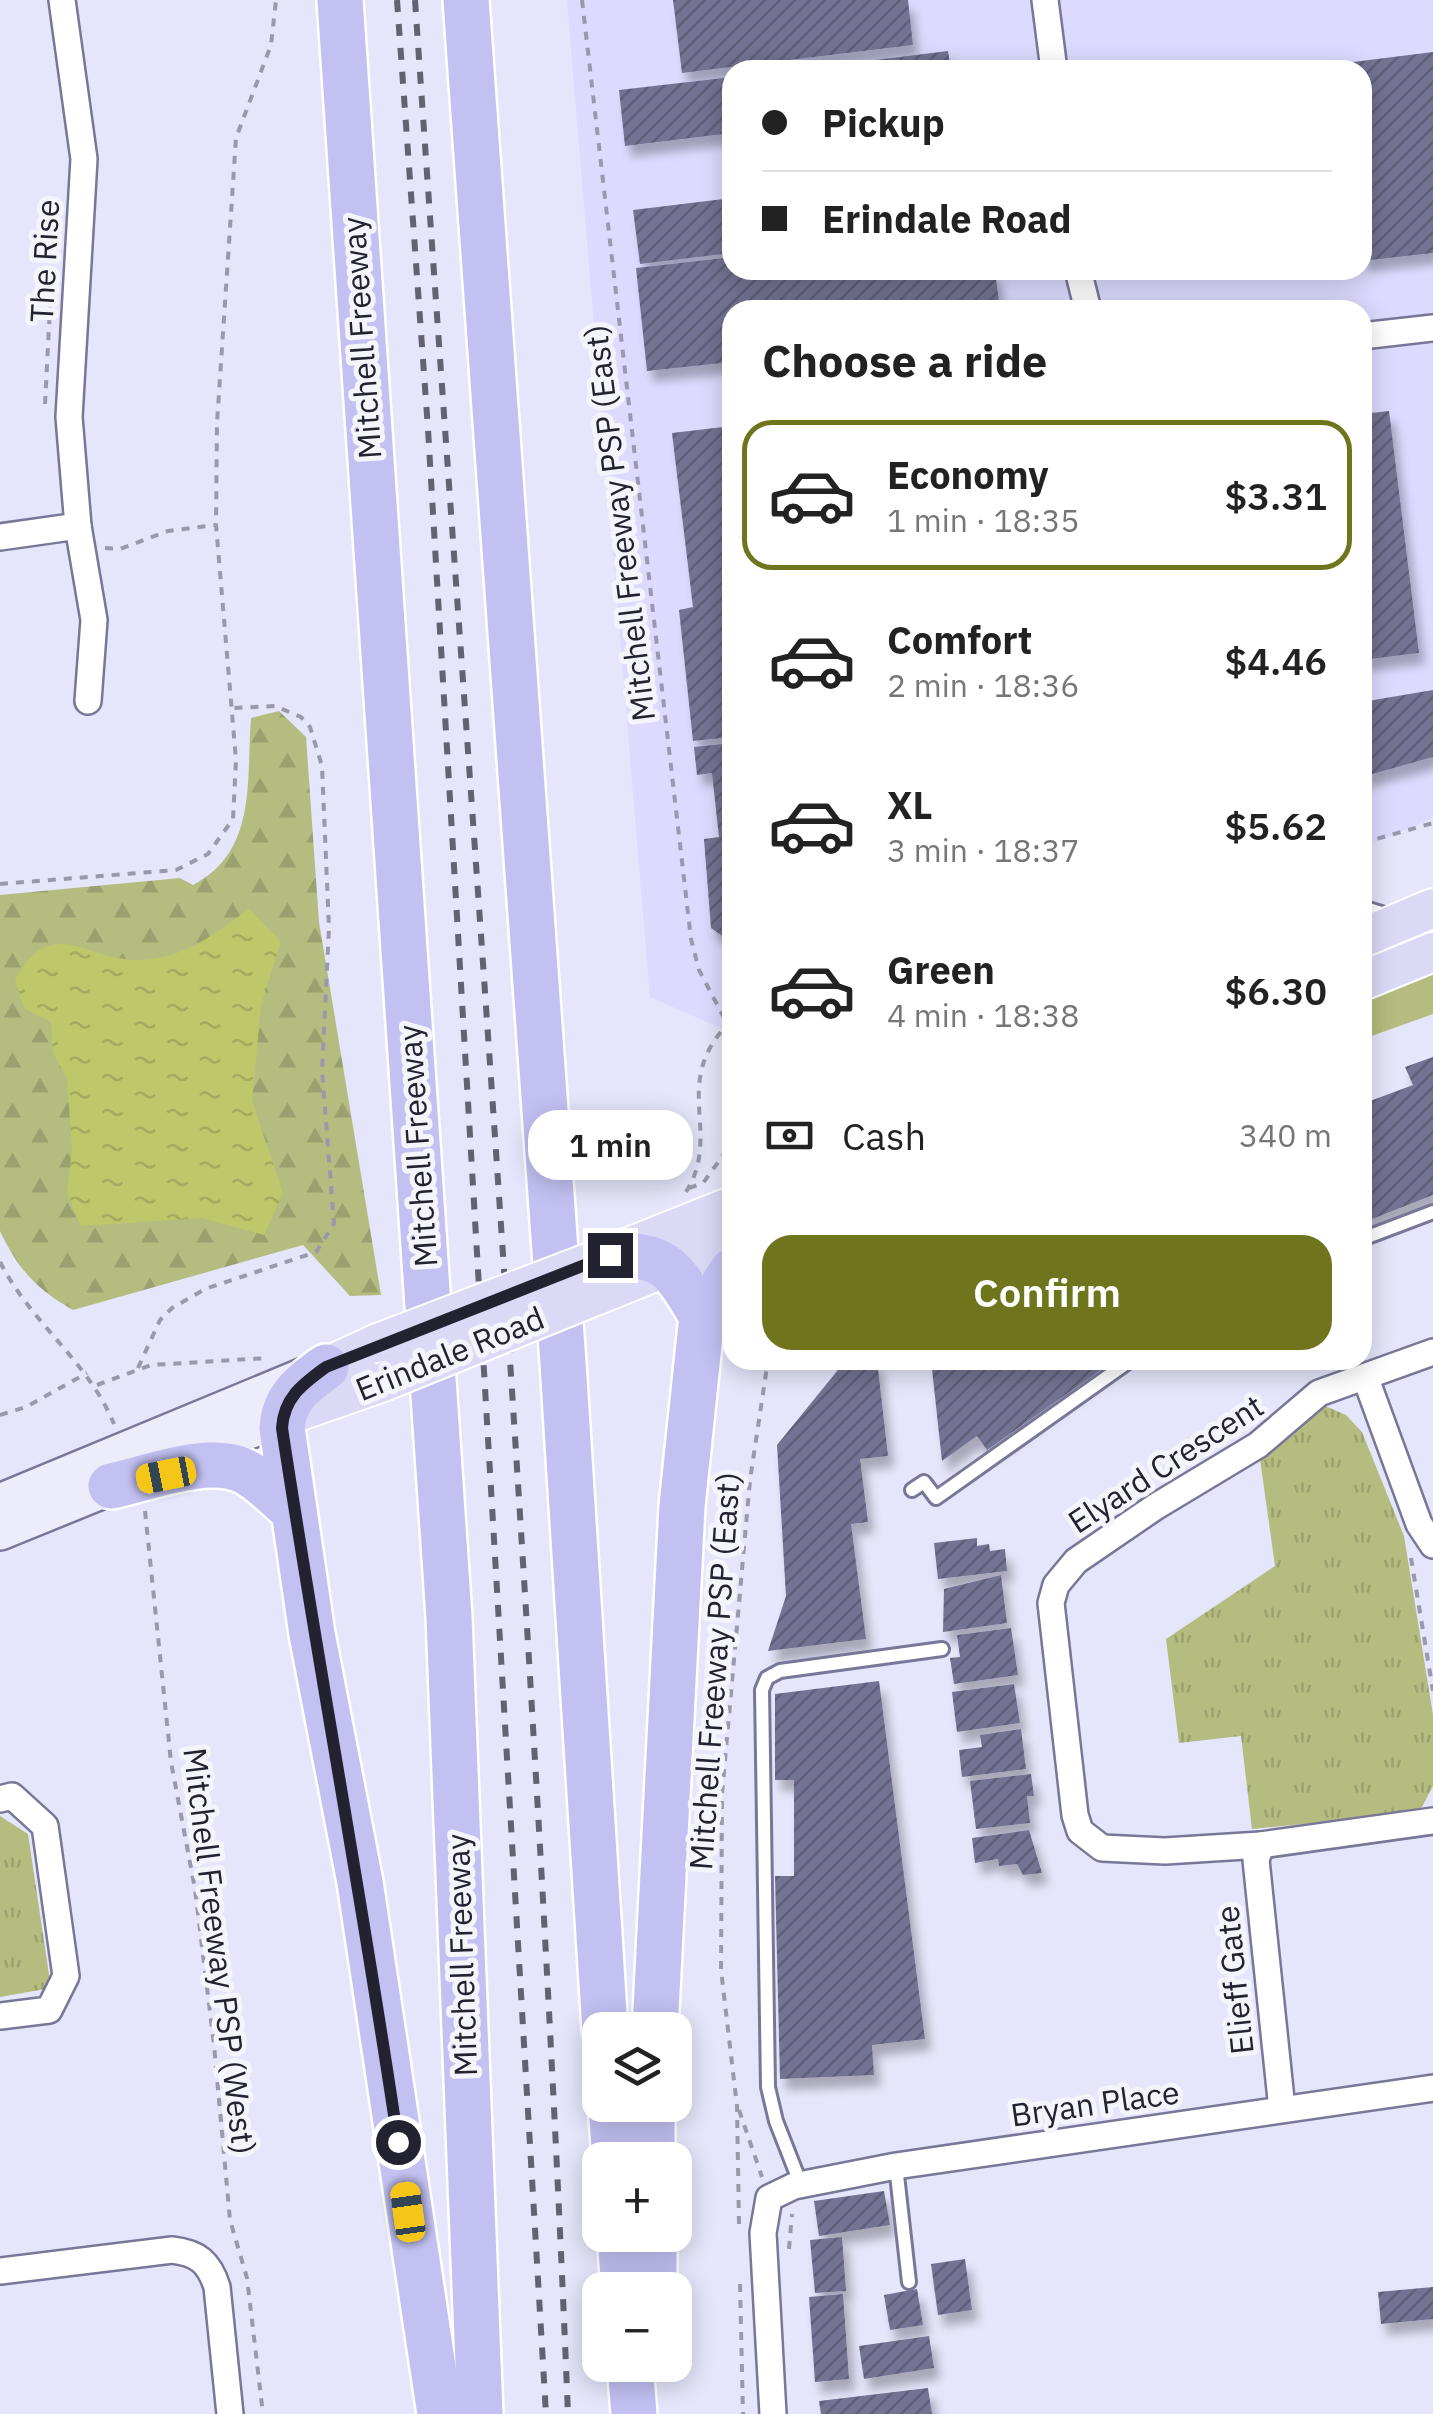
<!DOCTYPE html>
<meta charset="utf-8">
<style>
:root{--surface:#fff;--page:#f2f2f2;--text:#222;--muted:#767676;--line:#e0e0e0;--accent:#6f751d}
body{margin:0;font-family:"IBM Plex Sans",sans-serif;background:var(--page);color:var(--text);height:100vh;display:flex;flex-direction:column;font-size:38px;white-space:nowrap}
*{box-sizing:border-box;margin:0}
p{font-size:32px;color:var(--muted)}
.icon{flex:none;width:55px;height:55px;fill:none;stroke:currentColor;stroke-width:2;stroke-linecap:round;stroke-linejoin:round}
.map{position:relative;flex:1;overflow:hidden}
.sheet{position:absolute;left:722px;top:300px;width:650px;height:1070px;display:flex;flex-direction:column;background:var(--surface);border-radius:30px;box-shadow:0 5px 25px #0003}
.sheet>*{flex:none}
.hud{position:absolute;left:722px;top:60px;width:650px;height:220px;border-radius:30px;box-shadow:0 5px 25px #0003;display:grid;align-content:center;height:220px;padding:0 40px;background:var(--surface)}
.tools{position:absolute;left:582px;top:2012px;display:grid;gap:20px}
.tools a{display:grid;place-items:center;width:110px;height:110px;border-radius:20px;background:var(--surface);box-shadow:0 5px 25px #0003;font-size:50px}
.end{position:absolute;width:45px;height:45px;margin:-22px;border:12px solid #232230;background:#fff;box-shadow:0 0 0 5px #fff}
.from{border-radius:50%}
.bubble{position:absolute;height:70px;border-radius:30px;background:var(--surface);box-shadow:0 5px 25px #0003;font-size:32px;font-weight:600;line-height:70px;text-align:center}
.car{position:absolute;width:30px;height:60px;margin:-30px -15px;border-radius:12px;box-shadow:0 0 8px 2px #0007;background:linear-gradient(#f5c518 24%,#345 0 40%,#f5c518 0 76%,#345 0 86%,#f5c518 0)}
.hud b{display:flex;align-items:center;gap:35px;height:95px;font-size:38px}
.hud b+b{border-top:2px solid var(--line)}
.hud i{width:25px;height:25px;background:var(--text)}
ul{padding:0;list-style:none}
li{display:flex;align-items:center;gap:30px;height:150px;margin:0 20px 15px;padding:0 20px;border:5px solid transparent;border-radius:30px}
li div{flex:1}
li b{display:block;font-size:38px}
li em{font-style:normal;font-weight:600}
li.selected{border-color:var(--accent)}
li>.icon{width:90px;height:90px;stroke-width:1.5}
h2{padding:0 40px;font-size:45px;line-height:120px}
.pay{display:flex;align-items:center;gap:25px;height:110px;padding:0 40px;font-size:38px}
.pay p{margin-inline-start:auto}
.primary-button{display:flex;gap:20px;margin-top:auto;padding:20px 40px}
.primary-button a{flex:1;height:115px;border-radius:30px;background:var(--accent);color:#fff;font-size:40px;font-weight:600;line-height:115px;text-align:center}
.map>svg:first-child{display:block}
.built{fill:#dcdbff;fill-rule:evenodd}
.grass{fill:#b5bc7f}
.forest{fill:url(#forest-firs)}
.park{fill:url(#park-tufts)}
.water{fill:url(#water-ripples)}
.building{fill:url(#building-hatch);filter:url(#shadow)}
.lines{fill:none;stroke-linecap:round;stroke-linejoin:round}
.service-casing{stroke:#787798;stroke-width:18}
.minor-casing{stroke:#787798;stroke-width:30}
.secondary-casing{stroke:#787798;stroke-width:40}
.primary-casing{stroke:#fff;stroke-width:42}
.motorway-casing{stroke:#fff;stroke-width:50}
.path{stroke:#9a99ac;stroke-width:4;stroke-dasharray:8 8;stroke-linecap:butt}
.service{stroke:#fff;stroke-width:12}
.minor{stroke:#fff;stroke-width:25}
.secondary{stroke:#edecfb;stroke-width:35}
.primary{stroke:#dadaf7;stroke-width:38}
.motorway{stroke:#c2c1f2;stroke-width:45}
.rail{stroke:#636273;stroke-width:6;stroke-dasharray:12 12;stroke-linecap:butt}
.primary-bridge-casing{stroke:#fff;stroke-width:42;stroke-linecap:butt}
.primary-bridge{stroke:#dadaf7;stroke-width:38}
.route{stroke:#232230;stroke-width:12}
.labels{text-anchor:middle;stroke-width:10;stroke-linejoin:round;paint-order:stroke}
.street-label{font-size:32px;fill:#232230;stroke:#f4f4fb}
</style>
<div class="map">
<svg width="1433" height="2414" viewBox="0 0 1433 2414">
<defs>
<pattern id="forest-firs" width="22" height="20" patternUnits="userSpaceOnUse" patternTransform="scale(2.5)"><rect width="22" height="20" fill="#b5bc7f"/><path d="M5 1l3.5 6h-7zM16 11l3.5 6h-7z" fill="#9ba16e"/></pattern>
<pattern id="park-tufts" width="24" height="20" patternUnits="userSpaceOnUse" patternTransform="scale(2.5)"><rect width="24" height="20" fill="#b5bc7f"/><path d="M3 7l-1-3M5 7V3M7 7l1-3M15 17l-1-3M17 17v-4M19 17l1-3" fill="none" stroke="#9ba16e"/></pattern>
<pattern id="water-ripples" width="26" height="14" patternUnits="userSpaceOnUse" patternTransform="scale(2.5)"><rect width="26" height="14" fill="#bfc76b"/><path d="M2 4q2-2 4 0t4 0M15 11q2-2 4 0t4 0" fill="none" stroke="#a4ab5d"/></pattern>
<pattern id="building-hatch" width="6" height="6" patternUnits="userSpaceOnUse" patternTransform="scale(2.5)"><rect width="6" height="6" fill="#737393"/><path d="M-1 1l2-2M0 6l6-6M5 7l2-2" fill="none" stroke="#5e5e78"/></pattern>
<filter id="shadow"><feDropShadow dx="6" dy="11" stdDeviation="5" flood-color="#0004"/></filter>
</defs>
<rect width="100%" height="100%" fill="#e5e5fb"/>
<path class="built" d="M567,0H1433V818L1363,848L1362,310H732V1033L650,997ZM732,70H1362V270H732Z"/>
<polygon class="grass" points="1433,967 1433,1014 1363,1039 1363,997"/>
<path class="forest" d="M279,711L306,737L319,922L381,1295L350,1296L303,1245L73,1310C36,1289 18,1269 0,1231V895L180,878L193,885C258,851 246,780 251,718Z"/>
<g class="park">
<polygon points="1323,1405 1346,1415 1362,1432 1404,1536 1433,1715 1433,1786 1422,1807 1405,1814 1252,1829 1241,1736 1179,1743 1166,1639 1275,1566 1258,1445"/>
<polygon points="0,1816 28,1834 51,1988 0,1997"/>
</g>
<path class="water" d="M249,909L281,942L261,1005L252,1101L283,1193L264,1235L202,1218L81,1226L67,1193L72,1149L67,1078L53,1053L51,1022L25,1009L15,980C52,913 82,959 137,960C182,960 215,934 249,909Z"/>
<g class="building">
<polygon points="673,0 908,0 913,45 682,73"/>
<polygon points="948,51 951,70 811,70 810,68"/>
<polygon points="1433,52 1433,253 1362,261 1362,70 1305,68"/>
<polygon points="732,77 732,133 625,146 619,90"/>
<polygon points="732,198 732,253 640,264 633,210"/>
<polygon points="732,257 732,270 995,270 1000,310 732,310 732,362 647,371 636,268"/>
<polygon points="1389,411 1419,653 1362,660 1362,414"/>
<polygon points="732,426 732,737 693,741 679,610 693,607 672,433"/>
<polygon points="1433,690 1433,757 1362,777 1362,702"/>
<polygon points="732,743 732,943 711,928 704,839 719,837 712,773 697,775 694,747"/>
<polygon points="1433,1057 1433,1195 1362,1223 1362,1104 1413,1085 1405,1067"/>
<polygon points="846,1360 877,1360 888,1456 860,1459 868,1522 851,1524 866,1639 768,1651 786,1596 777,1445"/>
<polygon points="931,1360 1115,1360 987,1450 977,1436 942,1461"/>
<polygon points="977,1538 977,1546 989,1544 990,1551 1005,1549 1007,1571 938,1579 934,1543"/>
<polygon points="1001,1575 1007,1623 943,1632 944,1589"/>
<polygon points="1011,1628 1018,1675 954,1684 950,1658 960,1657 957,1635"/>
<polygon points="879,1681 925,2039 872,2045 874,2075 780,2079 775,1876 794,1876 794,1780 775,1780 775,1694"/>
<polygon points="1014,1684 1020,1723 957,1732 952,1692"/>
<polygon points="1021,1729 1026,1769 962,1777 959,1750 982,1747 980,1735"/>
<polygon points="1031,1774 1034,1796 1027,1796 1030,1823 976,1829 970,1781"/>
<polygon points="1029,1830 1042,1873 1023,1875 1017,1864 999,1866 998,1859 975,1863 972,1838"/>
<polygon points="884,2191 890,2225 819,2236 814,2201"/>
<polygon points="842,2237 846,2291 815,2293 810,2240"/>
<polygon points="965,2259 972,2310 938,2315 931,2264"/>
<polygon points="1433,2287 1433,2319 1381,2324 1378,2292"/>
<polygon points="917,2289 923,2325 890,2330 884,2295"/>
<polygon points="843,2294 849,2379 815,2382 809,2297"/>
<polygon points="929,2336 934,2368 864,2379 859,2346"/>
<polygon points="928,2388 932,2414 821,2414 819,2401"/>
</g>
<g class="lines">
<defs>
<g id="service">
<polyline points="1362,907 1388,915"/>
<polyline points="1362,1239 1433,1212"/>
<polyline points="912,1490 924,1482 936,1498 1131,1360"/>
<polyline points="896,2166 909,2282"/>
<polyline points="801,2185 776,2121 768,2087 762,1690 767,1678 780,1671 942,1649"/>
</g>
<g id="minor">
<polyline points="62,0 84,159 69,417 78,526 94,620 88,701"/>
<polyline points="1045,0 1054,70"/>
<polyline points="1078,270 1088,310"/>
<polyline points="1362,336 1433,328"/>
<polyline points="0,537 78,526"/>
<polyline points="1433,1352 1319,1393 1258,1445 1155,1507 1076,1561 1056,1585 1051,1603 1075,1815 1080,1831 1102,1848 1165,1851 1261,1845 1433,1821"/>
<polyline points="1366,1379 1419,1524 1433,1545"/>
<polyline points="0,1799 12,1796 45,1826 66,1976 49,2010 0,2016"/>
<polyline points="1261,1845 1256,1860 1282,2109"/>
<path d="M0,2271L172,2250C198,2253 209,2262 217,2287L230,2414"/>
<polyline points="773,2414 763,2233 769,2198 794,2186 896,2166 1433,2088"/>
</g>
<g id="secondary">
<polyline points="0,1502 311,1373"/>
<polyline points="0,1532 283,1417"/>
</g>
<g id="primary">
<polyline points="1362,938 1433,908"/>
<polyline points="1362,981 1433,952"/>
<polyline points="609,1255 732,1206"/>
<polyline points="595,1296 732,1241"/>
<polyline points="326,1367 378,1343"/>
<polyline points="283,1417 383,1382"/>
</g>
<g id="motorway">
<polyline points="340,0 449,1617 480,2414"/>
<polyline points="466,0 563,1363 605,2030"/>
<path d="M610,1255C669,1254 673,1270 702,1316"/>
<path d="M326,1367C303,1384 284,1397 282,1428L312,1634L360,1882L440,2414"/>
<path d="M111,1486C149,1478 208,1454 244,1471C262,1480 278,1498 294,1511"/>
<polyline points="655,2030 682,1506 702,1316 732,1271"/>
<polyline points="611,2105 615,2160"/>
<polyline points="652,2105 652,2160"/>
<polyline points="620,2235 624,2290"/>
<polyline points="654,2235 654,2290"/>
<polyline points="630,2365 634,2414"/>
</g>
</defs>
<use href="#service" class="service-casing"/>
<use href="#minor" class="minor-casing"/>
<use href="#secondary" class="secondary-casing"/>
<use href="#primary" class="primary-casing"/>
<use href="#motorway" class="motorway-casing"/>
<g class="path">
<polyline points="582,0 691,939 699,970 732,1033"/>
<polyline points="45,404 52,269"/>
<polyline points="105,548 120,549 168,531 216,525"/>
<polyline points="1362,843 1433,823"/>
<polyline points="0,884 176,870 208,854 233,819 236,760 216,525 217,423 236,138 271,45 276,0"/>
<polyline points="689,1188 703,1183 732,1143"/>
<path d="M686,1192C723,1133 670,1084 728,1024"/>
<path d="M0,1262C31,1323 88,1361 114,1424"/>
<polyline points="138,1368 160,1320 172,1308 205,1289 316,1252 334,1224 322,1070 329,928 322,766 310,727 301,717 275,706 233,708"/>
<polyline points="97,1385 151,1365 268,1358"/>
<polyline points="0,1415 26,1407 87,1373"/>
<polyline points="145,1511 171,1762 195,1889 214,2045 230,2220 247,2278 263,2414"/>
<polyline points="1411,1558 1433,1691"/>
<polyline points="739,2110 762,2177"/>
<polyline points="739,2224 737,2106 721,1970 722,1794 750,1480 768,1360"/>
<polyline points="789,2249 792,2214"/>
<polyline points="740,2284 743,2414"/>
</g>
<use href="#service" class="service"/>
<use href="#minor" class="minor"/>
<use href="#secondary" class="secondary"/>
<use href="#primary" class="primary"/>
<use href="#motorway" class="motorway"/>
<g class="rail">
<polyline points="397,0 428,429 546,2414"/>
<path d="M415,0C470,804 535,1609 568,2414"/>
</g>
<defs>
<g id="primary-bridge">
<polyline points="378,1343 593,1261"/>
<polyline points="383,1382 595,1296"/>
</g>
</defs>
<use href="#primary-bridge" class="primary-bridge-casing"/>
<use href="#primary-bridge" class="primary-bridge"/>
</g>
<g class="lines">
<path class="route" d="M398,2142C363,1903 318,1666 282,1428C284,1397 303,1384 326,1367L610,1255"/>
</g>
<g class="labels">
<g class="street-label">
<text transform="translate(45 261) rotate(-87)" y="11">The Rise</text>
<text transform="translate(362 338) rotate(-94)" y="11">Mitchell Freeway</text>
<text transform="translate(620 523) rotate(-97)" y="11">Mitchell Freeway PSP (East)</text>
<text transform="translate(418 1146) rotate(-94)" y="11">Mitchell Freeway</text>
<text transform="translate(450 1354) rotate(-22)" y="11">Erindale Road</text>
<text transform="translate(1166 1464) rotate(-33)" y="11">Elyard Crescent</text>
<text transform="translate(715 1671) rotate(-86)" y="11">Mitchell Freeway PSP (East)</text>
<text transform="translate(219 1951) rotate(83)" y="11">Mitchell Freeway PSP (West)</text>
<text transform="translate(462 1955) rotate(-92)" y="11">Mitchell Freeway</text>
<text transform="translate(1235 1980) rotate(-96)" y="11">Elieff Gate</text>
<text transform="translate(1095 2104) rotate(-8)" y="11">Bryan Place</text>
</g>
</g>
</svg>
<div class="tools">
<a><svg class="icon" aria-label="layers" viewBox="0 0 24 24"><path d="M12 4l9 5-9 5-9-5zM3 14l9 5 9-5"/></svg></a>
<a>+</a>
<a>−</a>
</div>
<i class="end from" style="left:398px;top:2142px"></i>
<i class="end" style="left:610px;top:1255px"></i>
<div class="bubble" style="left:528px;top:1110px;width:165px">1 min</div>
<i class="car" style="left:166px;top:1475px;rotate:259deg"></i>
<i class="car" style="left:408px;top:2212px;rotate:352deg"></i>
<div class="hud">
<b><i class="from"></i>Pickup</b>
<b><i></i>Erindale Road</b>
</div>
<section class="sheet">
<h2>Choose a ride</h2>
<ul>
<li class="selected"><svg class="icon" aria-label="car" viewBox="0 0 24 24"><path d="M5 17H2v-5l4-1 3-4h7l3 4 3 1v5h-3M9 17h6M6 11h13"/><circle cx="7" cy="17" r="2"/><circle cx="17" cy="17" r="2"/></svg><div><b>Economy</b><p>1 min · 18:35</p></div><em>$3.31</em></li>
<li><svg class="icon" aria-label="car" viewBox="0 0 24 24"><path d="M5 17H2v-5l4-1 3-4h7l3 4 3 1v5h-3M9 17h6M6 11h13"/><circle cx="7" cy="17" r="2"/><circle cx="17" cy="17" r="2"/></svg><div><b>Comfort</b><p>2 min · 18:36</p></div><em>$4.46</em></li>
<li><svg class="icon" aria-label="car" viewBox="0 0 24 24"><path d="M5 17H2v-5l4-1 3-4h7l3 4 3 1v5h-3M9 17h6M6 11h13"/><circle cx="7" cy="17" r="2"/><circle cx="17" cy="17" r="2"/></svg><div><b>XL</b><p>3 min · 18:37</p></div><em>$5.62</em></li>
<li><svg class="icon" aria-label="car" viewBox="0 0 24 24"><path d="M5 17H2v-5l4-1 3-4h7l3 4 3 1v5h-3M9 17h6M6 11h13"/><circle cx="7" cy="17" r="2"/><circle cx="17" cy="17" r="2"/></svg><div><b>Green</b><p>4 min · 18:38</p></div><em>$6.30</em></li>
</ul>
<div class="pay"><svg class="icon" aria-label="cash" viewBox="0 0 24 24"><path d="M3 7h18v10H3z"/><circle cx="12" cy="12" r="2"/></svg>Cash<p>340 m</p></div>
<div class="primary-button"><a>Confirm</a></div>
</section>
</div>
